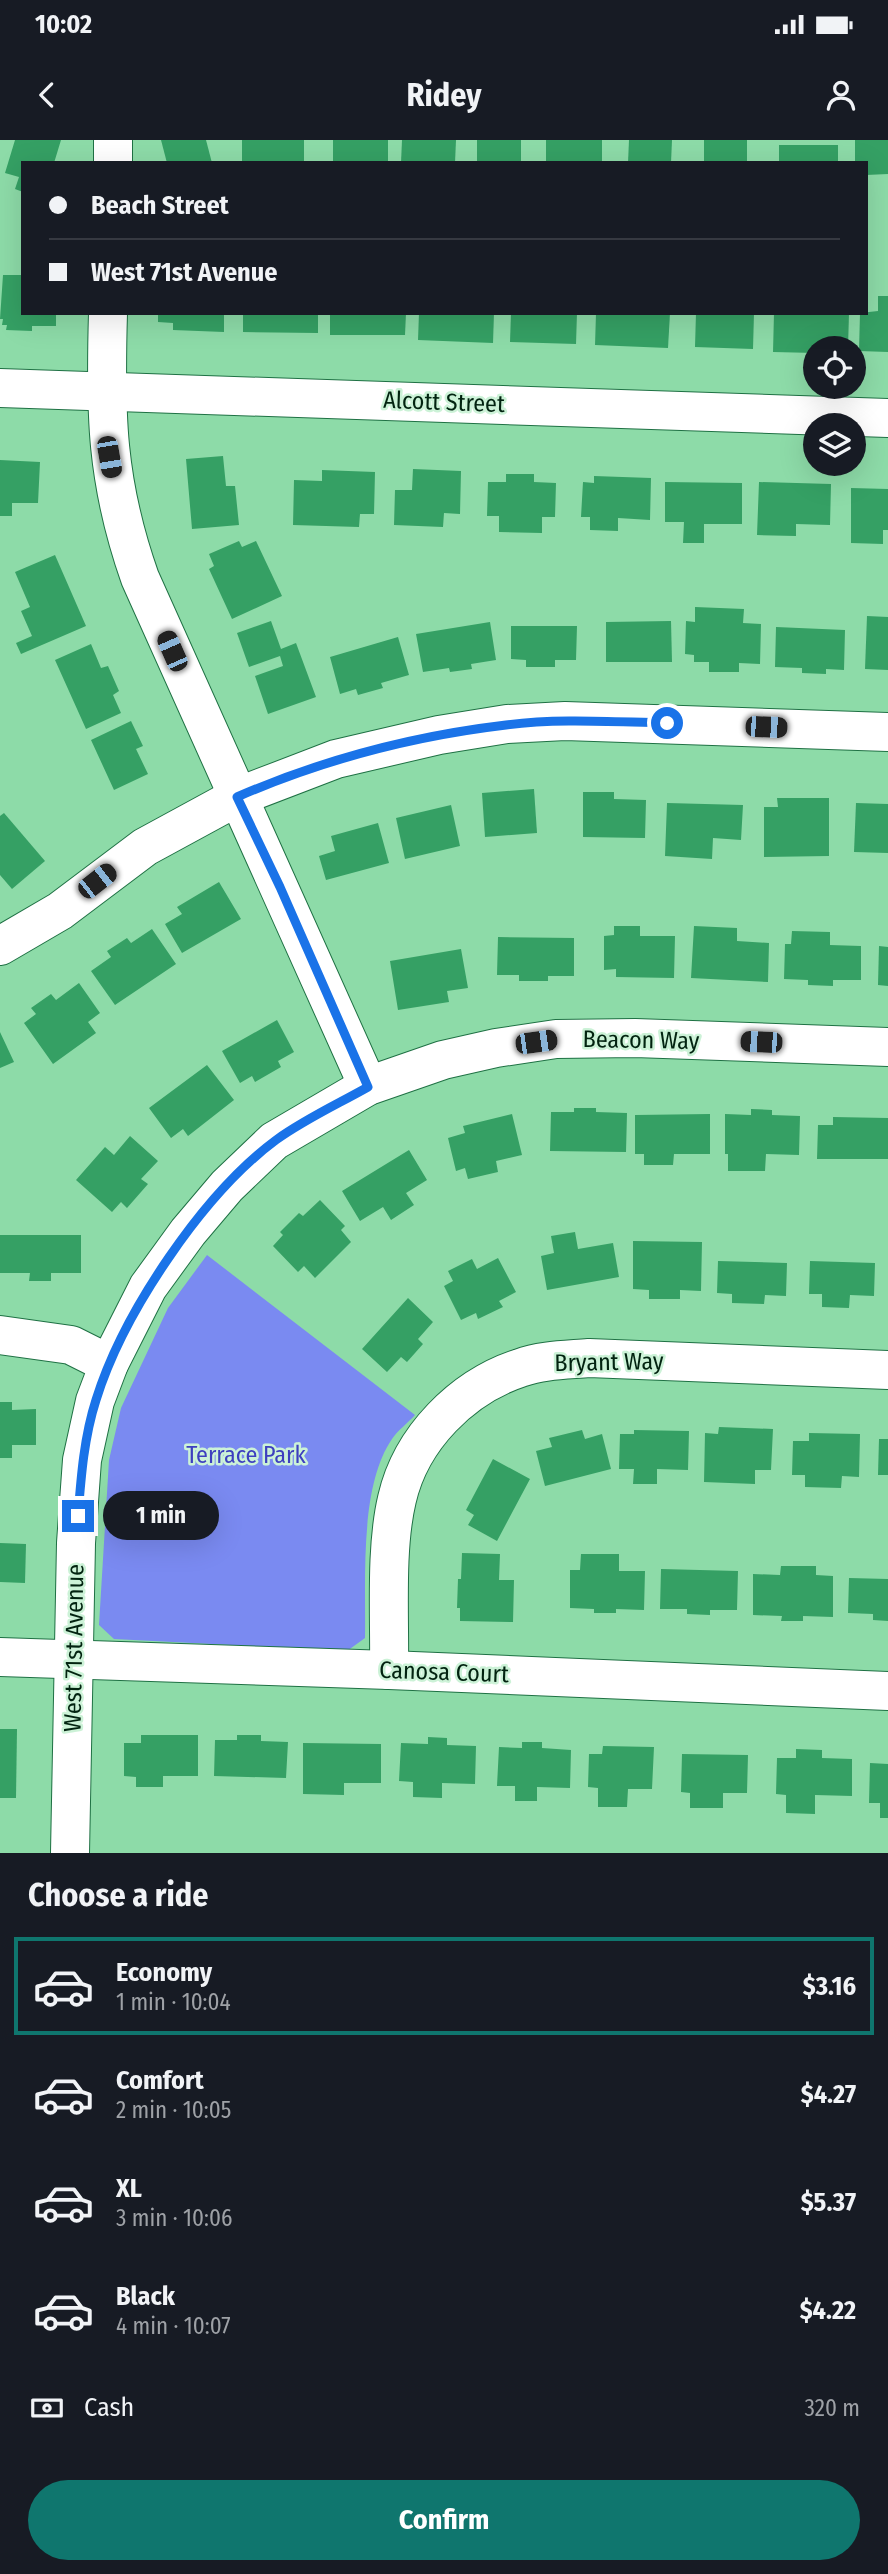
<!DOCTYPE html>
<meta charset="utf-8">
<style>
:root{--surface:#171b24;--page:#242831;--text:#f1f3f6;--muted:#9ea1a6;--line:#363941;--accent:#0f766e}
body{margin:0;font-family:"Fira Sans Condensed",sans-serif;background:var(--page);color:var(--text);height:100vh;display:flex;flex-direction:column;font-size:26px;white-space:nowrap}
*{box-sizing:border-box;margin:0}
p{font-size:23px;color:var(--muted)}
.icon{flex:none;width:38px;height:38px;fill:none;stroke:currentColor;stroke-width:2;stroke-linecap:round;stroke-linejoin:round}
.map{position:relative;height:1713px;overflow:hidden}
.details{display:flex;flex-direction:column;background:var(--surface);flex:1}
.details>*{flex:none}
.hud{position:absolute;left:21px;top:21px;width:847px;height:154px;border-radius:0px;box-shadow:0 7px 28px #0002;display:grid;align-content:center;height:154px;padding:0 28px;background:var(--surface)}
.controls{position:absolute;left:803px;top:196px;display:grid;gap:14px}
.controls a{display:grid;place-items:center;width:63px;height:63px;border-radius:50%;background:var(--surface);box-shadow:0 7px 28px #0002;font-size:35px}
.end{position:absolute;width:32px;height:32px;margin:-16px;border:9px solid #1a73e8;background:#fff;box-shadow:0 0 0 4px #fff}
.from{border-radius:50%}
.bubble{position:absolute;height:49px;border-radius:24px;background:var(--surface);box-shadow:0 7px 28px #0002;font-size:23px;font-weight:700;line-height:49px;text-align:center}
.car{position:absolute;width:21px;height:42px;margin:-21px -10px;border-radius:9px;box-shadow:0 0 5px 2px #0007;background:linear-gradient(#222 24%,#8ab4d8 0 40%,#222 0 76%,#8ab4d8 0 86%,#222 0)}
.hud b{display:flex;align-items:center;gap:24px;height:66px;font-size:26px}
.hud b+b{border-top:2px solid var(--line)}
.hud i{width:18px;height:18px;background:var(--text)}
ul{padding:0;list-style:none}
li{display:flex;align-items:center;gap:21px;height:98px;margin:0 14px 10px;padding:0 14px;border:4px solid transparent;border-radius:0px}
li div{flex:1}
li b{display:block;font-size:26px}
li em{font-style:normal;font-weight:700}
li.on{border-color:var(--accent)}
li>.icon{width:63px;height:63px;stroke-width:1.5}
h2{padding:0 28px;font-size:32px;line-height:84px}
.pay{display:flex;align-items:center;gap:18px;height:77px;padding:0 28px;font-size:26px}
.pay p{margin-inline-start:auto}
.action{display:flex;gap:14px;margin-top:auto;padding:14px 28px}
.action a{flex:1;height:80px;border-radius:42px;background:var(--accent);color:#fff;font-size:28px;font-weight:700;line-height:80px;text-align:center}
.status{display:flex;justify-content:space-between;align-items:center;height:49px;padding:0 35px;background:var(--surface);direction:ltr}
.status svg{height:19px;fill:currentColor}
header{display:flex;justify-content:space-between;align-items:center;height:91px;padding:0 28px;background:var(--surface);font-size:32px;font-weight:700}
.map>svg:first-child{display:block}
.green{fill:#7a8af1}
.building{fill:#35a064}
.lines{fill:none;stroke-linecap:round;stroke-linejoin:round}
.minor-casing{stroke:#1f7144;stroke-width:40}
.minor{stroke:#fff;stroke-width:38}
.route{stroke:#1a73e8;stroke-width:9}
.labels{text-anchor:middle;stroke-width:5;stroke-linejoin:round;paint-order:stroke}
.street-label{font-size:24px;fill:#022310;stroke:#ccf2d7}
.park-label{font-size:24px;fill:#3d3fbf;stroke:#ccf2d7}
</style>
<div class="status"><b>10:02</b><svg viewBox="0 0 49 12"><path d="M0 12V9h3v3zM5 12V6h3v6zM10 12V3h3v9zM15 12V0h3v12zM26 1h20v11H26zM47 4h2v5h-2z"/></svg></div>
<header><svg class="icon" aria-label="back" viewBox="0 0 24 24"><path d="M15 5l-7 7 7 7"/></svg>Ridey<svg class="icon" aria-label="person" viewBox="0 0 24 24"><circle cx="12" cy="8" r="4"/><path d="M4 21q1-7 8-7t8 7"/></svg></header>
<div class="map">
<svg width="888" height="1713" viewBox="0 0 888 1713">
<rect width="100%" height="100%" fill="#8ddba8"/>
<path class="green" d="M207,1115L415,1275C408,1283 398,1290 392,1299C359,1347 366,1441 365,1498L347,1511L114,1499L99,1485L109,1320L121,1268L168,1168Z"/>
<g class="building">
<polygon points="15,0 61,0 54,23 23,23 23,52 15,49 19,37 5,33"/>
<polygon points="161,0 206,0 212,23 167,23"/>
<rect x="242" y="0" width="62" height="23"/>
<rect x="333" y="0" width="55" height="23"/>
<polygon points="402,0 456,0 455,23 401,23"/>
<rect x="477" y="0" width="44" height="23"/>
<rect x="546" y="0" width="56" height="23"/>
<polygon points="629,0 672,0 671,23 628,23"/>
<rect x="704" y="0" width="43" height="23"/>
<polygon points="855,0 888,0 888,34 866,35 866,23 855,23"/>
<rect x="779" y="5" width="59" height="18"/>
<polygon points="3,135 23,135 23,173 56,173 56,186 32,186 32,191 6,190 7,185 2,185 3,179 0,179"/>
<polygon points="878,156 888,156 888,212 859,211 860,173 878,171"/>
<polygon points="158,173 224,173 224,192 173,190 173,183 158,182"/>
<polygon points="243,173 318,173 318,193 243,192"/>
<polygon points="330,173 406,173 405,195 330,195"/>
<polygon points="419,173 494,173 493,203 418,200"/>
<polygon points="511,173 577,173 576,204 510,202"/>
<polygon points="596,173 670,173 668,208 595,205"/>
<polygon points="696,173 754,173 753,209 695,207"/>
<polygon points="774,173 849,173 848,208 816,208 816,213 773,212"/>
<polygon points="223,316 226,346 235,346 239,385 192,389 186,319"/>
<polygon points="0,320 40,322 38,363 12,363 12,376 0,376"/>
<polygon points="413,329 461,331 460,374 444,373 443,387 394,385 395,350 412,350"/>
<polygon points="322,330 375,332 374,374 360,374 359,387 293,385 294,340 322,341"/>
<polygon points="506,334 534,334 534,342 556,343 555,377 542,377 542,393 499,392 499,376 487,376 488,342 506,342"/>
<polygon points="594,336 651,338 650,380 618,378 618,391 590,390 590,377 581,377 583,342 594,343"/>
<polygon points="665,342 742,343 742,384 704,384 704,403 683,403 684,382 665,382"/>
<polygon points="759,342 831,344 830,385 796,384 796,396 757,395"/>
<polygon points="851,348 888,349 888,390 883,390 883,404 851,403"/>
<polygon points="239,401 242,407 256,401 282,456 232,479 209,429 214,426 209,414"/>
<polygon points="55,415 86,486 21,514 16,503 32,496 21,471 30,467 15,432"/>
<polygon points="695,467 744,469 743,483 761,484 760,524 739,523 739,532 709,532 709,522 694,522 694,515 685,514 686,481 695,482"/>
<polygon points="867,476 888,477 888,530 865,529"/>
<polygon points="271,481 281,509 296,503 316,557 268,574 255,536 283,526 280,516 249,527 237,493"/>
<polygon points="671,481 672,522 606,522 606,482"/>
<polygon points="490,482 496,520 471,524 472,529 450,532 449,528 423,532 416,494"/>
<polygon points="511,486 577,486 576,520 555,520 555,527 526,527 526,520 511,519"/>
<polygon points="776,487 845,490 844,530 826,529 826,534 802,533 802,528 775,527"/>
<polygon points="398,497 409,535 381,543 383,548 358,555 356,549 340,554 330,517"/>
<polygon points="91,504 101,528 108,526 119,551 113,555 121,573 86,589 55,520"/>
<polygon points="131,581 143,606 136,609 148,634 114,650 91,600"/>
<polygon points="534,649 537,693 485,697 482,653"/>
<polygon points="583,652 614,652 614,659 646,660 645,698 583,697"/>
<polygon points="777,658 829,658 829,716 764,717 764,667 778,667"/>
<polygon points="667,663 743,665 741,700 713,698 712,719 665,716"/>
<polygon points="856,663 888,664 888,713 854,712"/>
<polygon points="451,665 460,706 405,719 396,678"/>
<polygon points="4,673 45,721 12,749 0,735 0,676"/>
<polygon points="378,683 389,723 326,740 319,716 335,711 331,696"/>
<polygon points="219,742 241,779 182,813 165,784 182,774 177,767"/>
<polygon points="614,786 640,786 640,796 675,796 674,838 616,837 616,829 604,830 604,796 614,795"/>
<polygon points="694,786 737,788 737,801 769,803 768,842 691,838"/>
<polygon points="152,789 176,824 115,865 91,831 111,817 107,811 127,798 131,803"/>
<polygon points="792,791 830,792 830,805 861,806 861,840 833,840 833,846 808,845 808,840 784,839 785,804 791,804"/>
<polygon points="498,797 574,798 574,836 548,836 548,841 519,841 519,835 497,835"/>
<polygon points="879,806 888,807 888,846 878,845"/>
<polygon points="461,809 468,848 447,851 449,862 398,870 390,821"/>
<polygon points="79,843 100,873 88,882 96,893 53,924 24,883 36,874 31,868 51,854 56,860"/>
<polygon points="277,880 294,912 278,921 281,927 255,942 252,936 240,943 222,911"/>
<polygon points="0,892 14,922 0,928"/>
<polygon points="207,925 234,960 188,996 183,989 171,998 149,968"/>
<polygon points="574,968 596,968 596,972 627,973 626,1012 550,1011 551,972 574,972"/>
<polygon points="751,969 772,970 772,975 800,976 799,1015 766,1014 765,1031 728,1031 728,1014 725,1014 725,974 751,975"/>
<polygon points="512,974 522,1015 496,1021 498,1032 468,1039 465,1028 456,1031 448,998 465,993 463,986"/>
<polygon points="710,974 710,1014 674,1014 673,1025 644,1025 644,1014 635,1014 635,975"/>
<polygon points="833,977 888,978 888,1019 817,1019 818,985 833,985"/>
<polygon points="130,996 158,1021 141,1039 148,1044 127,1068 121,1062 112,1072 76,1040 105,1007 114,1015"/>
<polygon points="409,1010 427,1040 406,1053 414,1065 391,1080 383,1067 360,1081 342,1051"/>
<polygon points="320,1060 345,1086 341,1090 351,1102 315,1138 304,1126 298,1132 273,1106 283,1095 280,1092 299,1073 303,1076"/>
<polygon points="575,1092 578,1109 613,1103 619,1137 547,1150 541,1116 554,1113 551,1096"/>
<polygon points="0,1095 81,1095 81,1133 51,1133 51,1141 29,1141 30,1133 0,1133"/>
<polygon points="633,1101 702,1102 701,1151 680,1150 680,1159 649,1159 649,1150 633,1149"/>
<polygon points="498,1118 516,1152 499,1161 503,1167 478,1179 476,1173 461,1180 444,1146 453,1141 448,1131 472,1119 477,1129"/>
<polygon points="718,1121 787,1123 786,1156 765,1155 764,1164 732,1163 732,1154 717,1153"/>
<polygon points="810,1121 875,1123 874,1156 850,1155 849,1168 822,1167 822,1154 809,1154"/>
<polygon points="408,1158 433,1182 418,1199 423,1204 407,1222 401,1217 387,1232 362,1209"/>
<polygon points="0,1262 12,1262 12,1270 36,1269 36,1305 12,1305 12,1318 0,1318"/>
<polygon points="719,1287 773,1289 771,1330 755,1330 755,1344 704,1342 705,1293 718,1294"/>
<polygon points="582,1290 585,1299 602,1294 611,1329 545,1346 536,1311 552,1307 549,1298"/>
<polygon points="634,1290 689,1291 688,1330 657,1329 657,1344 633,1344 634,1329 619,1329 620,1294 634,1294"/>
<polygon points="809,1293 860,1294 859,1337 842,1336 841,1348 805,1347 805,1335 792,1335 793,1301 809,1301"/>
<polygon points="879,1299 888,1299 888,1335 878,1335"/>
<polygon points="493,1319 530,1339 497,1401 468,1385 474,1375 466,1370"/>
<polygon points="0,1403 26,1404 25,1443 0,1442"/>
<polygon points="462,1413 500,1414 499,1440 514,1440 513,1482 460,1481 460,1468 457,1468 458,1439 461,1439"/>
<polygon points="581,1414 619,1414 619,1431 645,1431 644,1470 616,1469 616,1473 594,1473 594,1469 570,1468 570,1430 580,1430"/>
<polygon points="781,1426 816,1426 816,1435 833,1436 833,1477 803,1476 803,1481 781,1481 782,1476 753,1475 753,1434 780,1435"/>
<polygon points="661,1429 738,1431 737,1470 710,1470 710,1475 687,1474 687,1469 660,1469"/>
<polygon points="849,1438 888,1439 888,1481 873,1480 873,1474 848,1473"/>
<polygon points="0,1589 17,1589 16,1658 0,1658"/>
<polygon points="141,1595 198,1595 198,1636 163,1636 163,1647 136,1647 136,1637 124,1636 124,1603 141,1603"/>
<polygon points="237,1595 261,1595 261,1601 288,1602 286,1638 214,1636 215,1600 237,1600"/>
<polygon points="428,1597 447,1598 447,1605 476,1606 475,1644 442,1643 442,1658 413,1657 413,1642 399,1641 401,1603 428,1604"/>
<polygon points="522,1602 542,1602 542,1608 571,1610 570,1648 537,1647 537,1661 515,1661 515,1646 497,1646 499,1607 522,1608"/>
<polygon points="303,1603 381,1604 381,1643 344,1643 344,1655 303,1654"/>
<polygon points="603,1606 654,1607 652,1649 628,1649 627,1667 598,1667 598,1648 588,1647 589,1614 602,1614"/>
<polygon points="796,1609 822,1610 822,1618 852,1619 852,1656 815,1655 815,1674 786,1673 786,1655 776,1654 777,1618 796,1618"/>
<polygon points="682,1614 748,1615 747,1653 723,1653 723,1668 690,1668 690,1653 681,1652"/>
<polygon points="870,1623 888,1624 888,1678 880,1678 880,1663 869,1663"/>
</g>
<g class="lines">
<defs>
<g id="minor">
<polyline points="113,23 113,0"/>
<path d="M108,173C105,273 106,342 140,438C215,608 293,776 368,946"/>
<polyline points="0,248 888,278"/>
<polyline points="0,806 60,771 145,707 237,657 336,619 439,595 507,584 565,581 888,592"/>
<polyline points="0,1195 71,1205 109,1224"/>
<polyline points="0,1517 389,1530 888,1551"/>
<path d="M389,1530C390,1477 385,1409 397,1359C411,1298 462,1247 520,1228C542,1220 566,1220 589,1218L888,1230"/>
<polyline points="70,1713 76,1403 82,1320 95,1261 109,1224 148,1147 188,1092 227,1046 274,1001 368,946 443,920 496,908 556,899 635,898 888,907"/>
</g>
</defs>
<use href="#minor" class="minor-casing"/>
<use href="#minor" class="minor"/>
</g>
<g class="lines">
<path class="route" d="M78,1376C81,1337 84,1297 96,1260C123,1173 203,1054 276,1000C305,979 338,964 368,947L280,747L237,657C322,620 413,596 506,585C559,578 613,582 667,583"/>
</g>
<g class="labels">
<g class="street-label">
<text transform="translate(444 262) rotate(2)" y="8">Alcott Street</text>
<text transform="translate(641 900) rotate(1)" y="8">Beacon Way</text>
<text transform="translate(609 1222) rotate(-1)" y="8">Bryant Way</text>
<text transform="translate(74 1508) rotate(-89)" y="8">West 71st Avenue</text>
<text transform="translate(444 1532) rotate(2)" y="8">Canosa Court</text>
</g>
<g class="park-label">
<text x="246" y="1323">Terrace Park</text>
</g>
</g>
</svg>
<div class="controls">
<a><svg class="icon" aria-label="locate" viewBox="0 0 24 24"><circle cx="12" cy="12" r="6"/><path d="M12 2v4M12 18v4M2 12h4M18 12h4"/></svg></a>
<a><svg class="icon" aria-label="layers" viewBox="0 0 24 24"><path d="M12 4l9 5-9 5-9-5zM3 14l9 5 9-5"/></svg></a>
</div>
<i class="end from" style="left:667px;top:583px"></i>
<i class="end" style="left:78px;top:1376px"></i>
<div class="bubble" style="left:103px;top:1351px;width:116px">1 min</div>
<i class="car" style="left:109px;top:317px;rotate:170deg"></i>
<i class="car" style="left:172px;top:511px;rotate:336deg"></i>
<i class="car" style="left:766px;top:587px;rotate:92deg"></i>
<i class="car" style="left:97px;top:741px;rotate:52deg"></i>
<i class="car" style="left:536px;top:902px;rotate:82deg"></i>
<i class="car" style="left:761px;top:902px;rotate:272deg"></i>
<div class="hud">
<b><i class="from"></i>Beach Street</b>
<b><i></i>West 71st Avenue</b>
</div>
</div>
<section class="details">
<h2>Choose a ride</h2>
<ul>
<li class="on"><svg class="icon" aria-label="car" viewBox="0 0 24 24"><path d="M5 17H2v-5l4-1 3-4h7l3 4 3 1v5h-3M9 17h6M6 11h13"/><circle cx="7" cy="17" r="2"/><circle cx="17" cy="17" r="2"/></svg><div><b>Economy</b><p>1 min · 10:04</p></div><em>$3.16</em></li>
<li><svg class="icon" aria-label="car" viewBox="0 0 24 24"><path d="M5 17H2v-5l4-1 3-4h7l3 4 3 1v5h-3M9 17h6M6 11h13"/><circle cx="7" cy="17" r="2"/><circle cx="17" cy="17" r="2"/></svg><div><b>Comfort</b><p>2 min · 10:05</p></div><em>$4.27</em></li>
<li><svg class="icon" aria-label="car" viewBox="0 0 24 24"><path d="M5 17H2v-5l4-1 3-4h7l3 4 3 1v5h-3M9 17h6M6 11h13"/><circle cx="7" cy="17" r="2"/><circle cx="17" cy="17" r="2"/></svg><div><b>XL</b><p>3 min · 10:06</p></div><em>$5.37</em></li>
<li><svg class="icon" aria-label="car" viewBox="0 0 24 24"><path d="M5 17H2v-5l4-1 3-4h7l3 4 3 1v5h-3M9 17h6M6 11h13"/><circle cx="7" cy="17" r="2"/><circle cx="17" cy="17" r="2"/></svg><div><b>Black</b><p>4 min · 10:07</p></div><em>$4.22</em></li>
</ul>
<div class="pay"><svg class="icon" aria-label="cash" viewBox="0 0 24 24"><path d="M3 7h18v10H3z"/><circle cx="12" cy="12" r="2"/></svg>Cash<p>320 m</p></div>
<div class="action"><a>Confirm</a></div>
</section>
